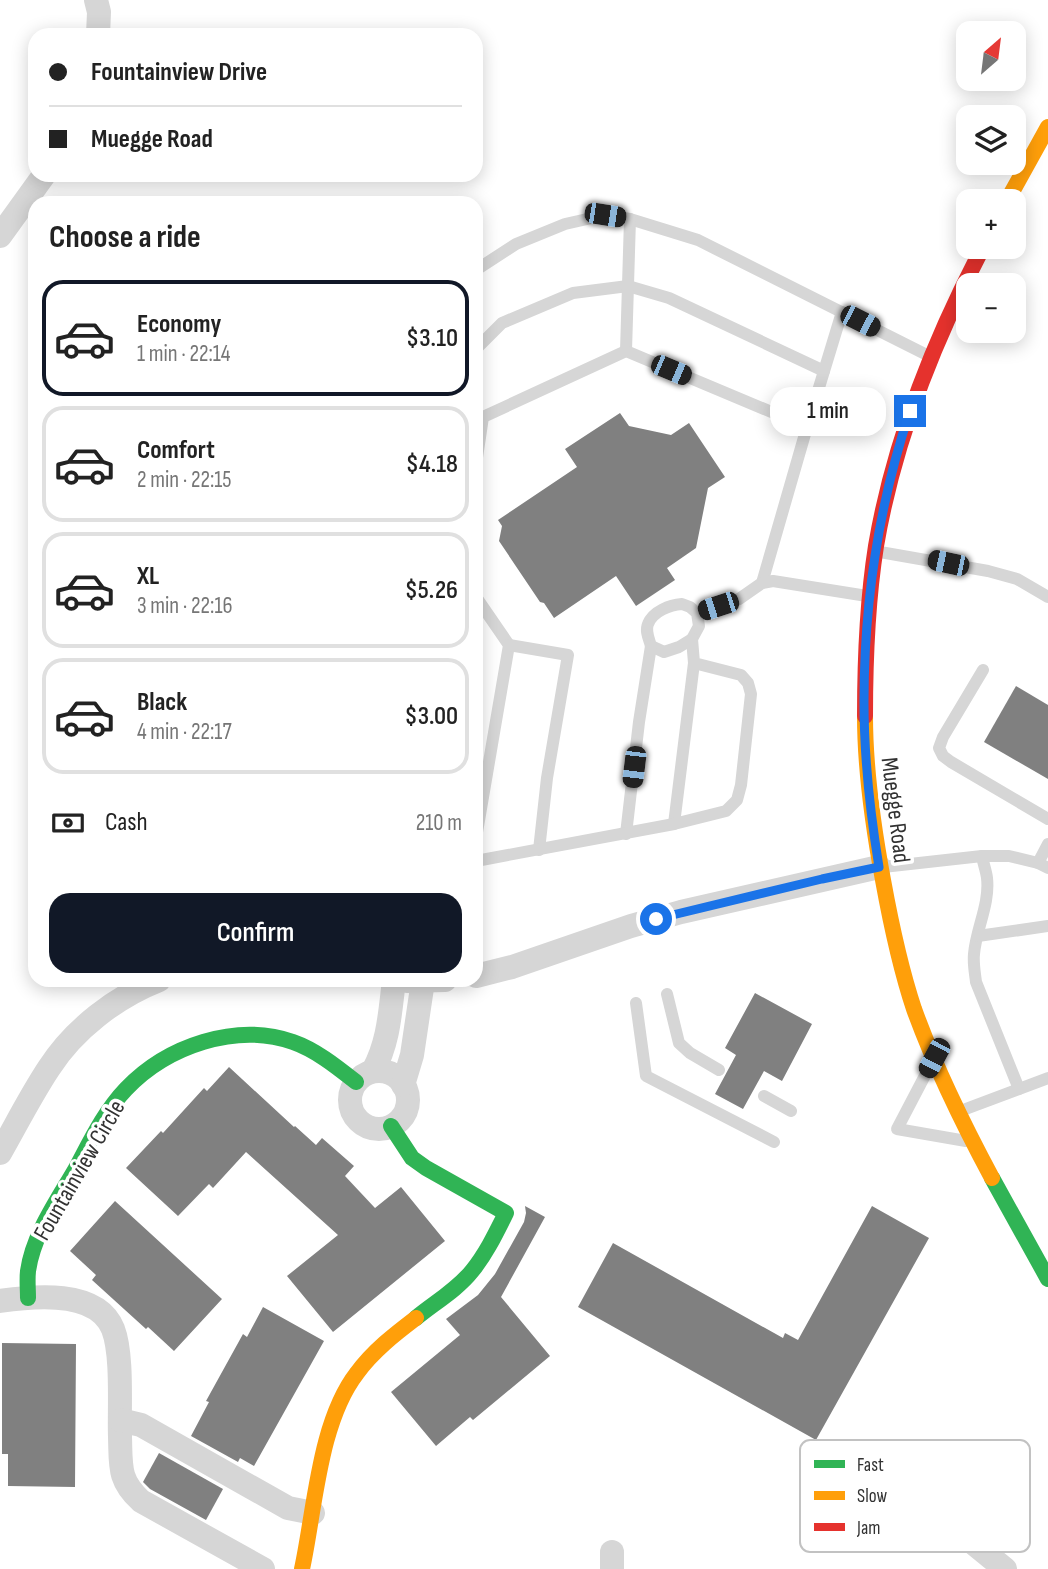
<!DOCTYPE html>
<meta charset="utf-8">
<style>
:root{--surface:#fff;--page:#f2f2f2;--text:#222;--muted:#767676;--line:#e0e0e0;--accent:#111827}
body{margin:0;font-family:"Sofia Sans Condensed",sans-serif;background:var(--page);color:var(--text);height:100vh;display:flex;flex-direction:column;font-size:26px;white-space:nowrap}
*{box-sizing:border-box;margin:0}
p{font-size:23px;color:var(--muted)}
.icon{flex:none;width:38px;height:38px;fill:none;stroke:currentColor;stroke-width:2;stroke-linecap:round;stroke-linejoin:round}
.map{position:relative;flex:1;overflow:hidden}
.panel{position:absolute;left:28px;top:196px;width:455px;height:791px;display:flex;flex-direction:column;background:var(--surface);border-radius:21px;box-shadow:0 4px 18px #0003}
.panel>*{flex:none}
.guide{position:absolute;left:28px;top:28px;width:455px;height:154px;border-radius:21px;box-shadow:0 4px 18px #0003;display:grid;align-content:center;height:154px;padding:0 21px;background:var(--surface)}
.needle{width:46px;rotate:28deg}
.fabs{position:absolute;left:956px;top:21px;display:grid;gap:14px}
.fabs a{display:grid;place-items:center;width:70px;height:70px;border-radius:14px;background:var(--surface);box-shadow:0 4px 18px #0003;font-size:35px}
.end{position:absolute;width:32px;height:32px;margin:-16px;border:9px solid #1a73e8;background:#fff;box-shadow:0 0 0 4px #fff}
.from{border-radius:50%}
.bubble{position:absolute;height:49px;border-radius:21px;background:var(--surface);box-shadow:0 4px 18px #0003;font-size:23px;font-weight:600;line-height:49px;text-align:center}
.car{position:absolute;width:21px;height:42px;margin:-21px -10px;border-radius:9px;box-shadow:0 0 5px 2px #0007;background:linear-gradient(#222 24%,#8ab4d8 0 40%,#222 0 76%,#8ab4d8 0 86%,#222 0)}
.guide b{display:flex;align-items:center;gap:24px;height:66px;font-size:26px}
.guide b+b{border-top:2px solid var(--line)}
.guide i{width:18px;height:18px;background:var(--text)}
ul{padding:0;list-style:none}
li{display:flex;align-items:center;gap:21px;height:116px;margin:0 14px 10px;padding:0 7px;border:4px solid var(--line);border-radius:21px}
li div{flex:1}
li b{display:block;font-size:26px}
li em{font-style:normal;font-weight:600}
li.on{border-color:var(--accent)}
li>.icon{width:63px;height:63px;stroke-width:1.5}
h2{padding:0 21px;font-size:32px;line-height:84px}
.pay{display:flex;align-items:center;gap:18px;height:77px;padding:0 21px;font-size:26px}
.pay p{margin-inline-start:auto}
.action{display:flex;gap:14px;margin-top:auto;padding:14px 21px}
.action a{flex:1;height:80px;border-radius:21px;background:var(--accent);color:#fff;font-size:28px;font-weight:600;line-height:80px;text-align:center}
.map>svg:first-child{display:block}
.building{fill:#808080}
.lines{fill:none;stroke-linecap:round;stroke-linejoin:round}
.lane{stroke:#d6d6d6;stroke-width:12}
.street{stroke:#d6d6d6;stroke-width:24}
.fast{stroke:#30b455;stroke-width:16}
.slow{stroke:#ff9f0a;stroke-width:16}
.jam{stroke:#e5322d;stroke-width:16}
.route{stroke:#1a73e8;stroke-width:9}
.labels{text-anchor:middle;stroke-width:7;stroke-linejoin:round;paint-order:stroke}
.street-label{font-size:24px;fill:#323232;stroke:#fff}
.key{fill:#fff;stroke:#c2c2c2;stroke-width:2}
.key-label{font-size:19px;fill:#323232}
</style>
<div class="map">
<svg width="1048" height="1569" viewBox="0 0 1048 1569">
<rect width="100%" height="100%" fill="#fff"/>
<g class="building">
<polygon points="620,413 629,426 671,435 689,423 725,477 708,488 696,548 667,568 675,580 636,606 616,576 554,618 544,603 540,602 499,541 502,526 498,520 577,467 565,449"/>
<polygon points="1016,686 1048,705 1048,779 984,742"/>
<polygon points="755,993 812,1024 782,1081 764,1071 743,1109 715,1094 736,1055 725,1048"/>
<polygon points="229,1067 294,1127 295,1126 316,1145 322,1138 354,1166 345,1176 375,1208 401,1187 445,1241 333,1332 287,1276 338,1235 246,1152 213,1188 209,1184 178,1216 126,1168 161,1131 163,1133 204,1088 207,1091"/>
<polygon points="115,1201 222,1299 174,1351 148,1327 146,1329 92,1280 96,1275 70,1251"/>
<polygon points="525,1206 545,1217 501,1297 550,1356 473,1420 470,1417 436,1446 391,1392 460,1335 446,1319 478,1295 495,1274 524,1222 526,1213"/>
<polygon points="872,1206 929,1238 816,1440 578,1307 613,1243 783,1338 785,1333 798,1340"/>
<polygon points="263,1307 324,1341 254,1466 240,1458 238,1462 191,1436 209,1402 206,1401 243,1334 247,1337"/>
<polygon points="2,1343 76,1344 75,1487 8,1486 8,1454 2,1454"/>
<polygon points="159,1453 223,1489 206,1520 150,1489 143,1482"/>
</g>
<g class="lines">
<g class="lane">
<polyline points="476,270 516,244 565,224 605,215 630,219 698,240 927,355"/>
<polyline points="476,349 502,323 573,293 628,286 669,298 824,371"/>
<polyline points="626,351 630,219"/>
<polyline points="807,427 842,312"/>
<polyline points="476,464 483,417 626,351 807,427 762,583"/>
<polyline points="880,552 988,571 1017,579 1048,597"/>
<polyline points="476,597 509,645 476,838"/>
<path d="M682,604L690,607L697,613L699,626L692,639L679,647L664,652L651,646C649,639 645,631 648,624C653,611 670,605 682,604Z"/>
<polyline points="697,613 739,599 762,583 773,581 867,596"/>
<polyline points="509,645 568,655 547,778 539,850"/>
<polyline points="983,670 943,737 939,748 943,756 951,762 1048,819"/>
<polyline points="674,824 694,663"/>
<polyline points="626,834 639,722 651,646"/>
<path d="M982,856C983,863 986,870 987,878C990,904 976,929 974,954C973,964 975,973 976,982L1019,1089"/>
<polyline points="476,861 674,824 726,811 737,800 741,785 751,694 748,683 741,675 694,663 692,639"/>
<polyline points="1038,863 1048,844"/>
<polyline points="883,867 982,856 1009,856 1038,863 1048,868"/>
<polyline points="978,936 1048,926"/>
<polyline points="667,994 679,1043 690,1053 719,1070"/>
<polyline points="636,1003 646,1076 774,1142"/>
<polyline points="931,1064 897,1129 966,1141"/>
<polyline points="764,1096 791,1111"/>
<polyline points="963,1110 1048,1078"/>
</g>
<g class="street">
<polyline points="96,0 99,12 98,35"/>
<polyline points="0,236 44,175"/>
<polyline points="476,976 512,967 631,926 681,912 879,867"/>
<polyline points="407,981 445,980"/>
<path d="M373,1071C389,1042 390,1012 394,980"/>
<circle cx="379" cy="1100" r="29"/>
<polyline points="403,1085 412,1055 423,981"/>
<path d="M0,1153C16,1125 31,1095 49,1068C74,1029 116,997 159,980"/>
<path d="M0,1301C33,1296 97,1289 113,1329C123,1355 119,1408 120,1437C121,1466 118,1480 141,1501L263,1569"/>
<polyline points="120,1420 141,1425 288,1508 313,1513"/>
<polyline points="967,1538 1005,1569"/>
<polyline points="612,1569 612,1552"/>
</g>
<g class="fast">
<path d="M391,1126L412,1158L426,1168L506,1213C496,1233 486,1254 472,1271C457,1290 434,1303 416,1318"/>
<polyline points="992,1178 1048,1279"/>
<path d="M28,1298C28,1289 27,1280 28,1271C33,1235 57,1201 75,1170C90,1142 104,1112 126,1089C167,1046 236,1022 293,1042C316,1050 337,1067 356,1082"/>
</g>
<g class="slow">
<polyline points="1007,201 1048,127"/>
<path d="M865,716C865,771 873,826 883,880C891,924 900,967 914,1009C935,1067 963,1124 992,1178"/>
<path d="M302,1569C315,1509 319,1422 357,1373C373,1351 395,1334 416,1318"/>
</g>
<path class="jam" d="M865,716C865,659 867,603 876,546C894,440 933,342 983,247"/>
</g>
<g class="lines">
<path class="route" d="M656,919L822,879L879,867C870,812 864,757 864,702C864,604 879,504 910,411"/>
</g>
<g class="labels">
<g class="street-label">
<text transform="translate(896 810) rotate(83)" y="8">Muegge Road</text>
<text transform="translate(79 1170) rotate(-60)" y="8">Fountainview Circle</text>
</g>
</g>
<rect x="800" y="1440" width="230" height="112" rx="10" class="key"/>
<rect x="814" y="1460" width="31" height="8" fill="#30b455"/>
<rect x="814" y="1491" width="31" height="9" fill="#ff9f0a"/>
<rect x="814" y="1523" width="31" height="8" fill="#e5322d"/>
<g class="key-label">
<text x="857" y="1471">Fast</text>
<text x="857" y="1502">Slow</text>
<text x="857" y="1534">Jam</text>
</g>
</svg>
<div class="fabs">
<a><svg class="needle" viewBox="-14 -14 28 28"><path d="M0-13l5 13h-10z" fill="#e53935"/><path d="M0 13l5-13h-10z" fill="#767676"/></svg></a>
<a><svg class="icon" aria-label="layers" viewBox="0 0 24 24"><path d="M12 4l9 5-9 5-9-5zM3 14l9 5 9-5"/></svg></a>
<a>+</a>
<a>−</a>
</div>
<i class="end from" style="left:656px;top:919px"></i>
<i class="end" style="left:910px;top:411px"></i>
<div class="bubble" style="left:770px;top:387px;width:116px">1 min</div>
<i class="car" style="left:605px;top:215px;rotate:99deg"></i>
<i class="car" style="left:860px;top:321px;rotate:117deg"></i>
<i class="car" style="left:671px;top:370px;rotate:113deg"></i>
<i class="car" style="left:948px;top:563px;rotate:282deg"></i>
<i class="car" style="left:718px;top:606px;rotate:252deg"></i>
<i class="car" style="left:634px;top:767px;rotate:187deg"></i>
<i class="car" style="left:934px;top:1058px;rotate:208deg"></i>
<div class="guide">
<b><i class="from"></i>Fountainview Drive</b>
<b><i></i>Muegge Road</b>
</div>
<section class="panel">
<h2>Choose a ride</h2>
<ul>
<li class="on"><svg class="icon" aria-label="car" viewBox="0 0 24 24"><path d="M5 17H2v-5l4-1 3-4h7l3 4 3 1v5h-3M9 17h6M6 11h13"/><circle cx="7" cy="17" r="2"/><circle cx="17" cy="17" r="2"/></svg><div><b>Economy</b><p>1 min · 22:14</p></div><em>$3.10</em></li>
<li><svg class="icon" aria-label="car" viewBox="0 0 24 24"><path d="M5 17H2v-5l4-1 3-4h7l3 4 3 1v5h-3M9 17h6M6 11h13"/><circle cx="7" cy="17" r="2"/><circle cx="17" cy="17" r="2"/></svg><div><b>Comfort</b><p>2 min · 22:15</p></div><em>$4.18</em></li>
<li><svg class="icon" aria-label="car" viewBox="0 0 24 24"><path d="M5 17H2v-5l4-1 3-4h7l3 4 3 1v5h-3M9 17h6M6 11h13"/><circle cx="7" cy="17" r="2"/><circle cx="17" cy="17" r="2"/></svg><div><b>XL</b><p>3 min · 22:16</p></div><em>$5.26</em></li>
<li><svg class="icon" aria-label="car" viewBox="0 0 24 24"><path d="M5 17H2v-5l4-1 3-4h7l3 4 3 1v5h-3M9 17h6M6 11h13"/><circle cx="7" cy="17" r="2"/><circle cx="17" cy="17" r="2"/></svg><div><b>Black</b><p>4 min · 22:17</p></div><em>$3.00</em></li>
</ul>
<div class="pay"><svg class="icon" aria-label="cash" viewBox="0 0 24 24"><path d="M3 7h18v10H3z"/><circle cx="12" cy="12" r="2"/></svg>Cash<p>210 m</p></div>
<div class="action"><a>Confirm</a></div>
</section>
</div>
